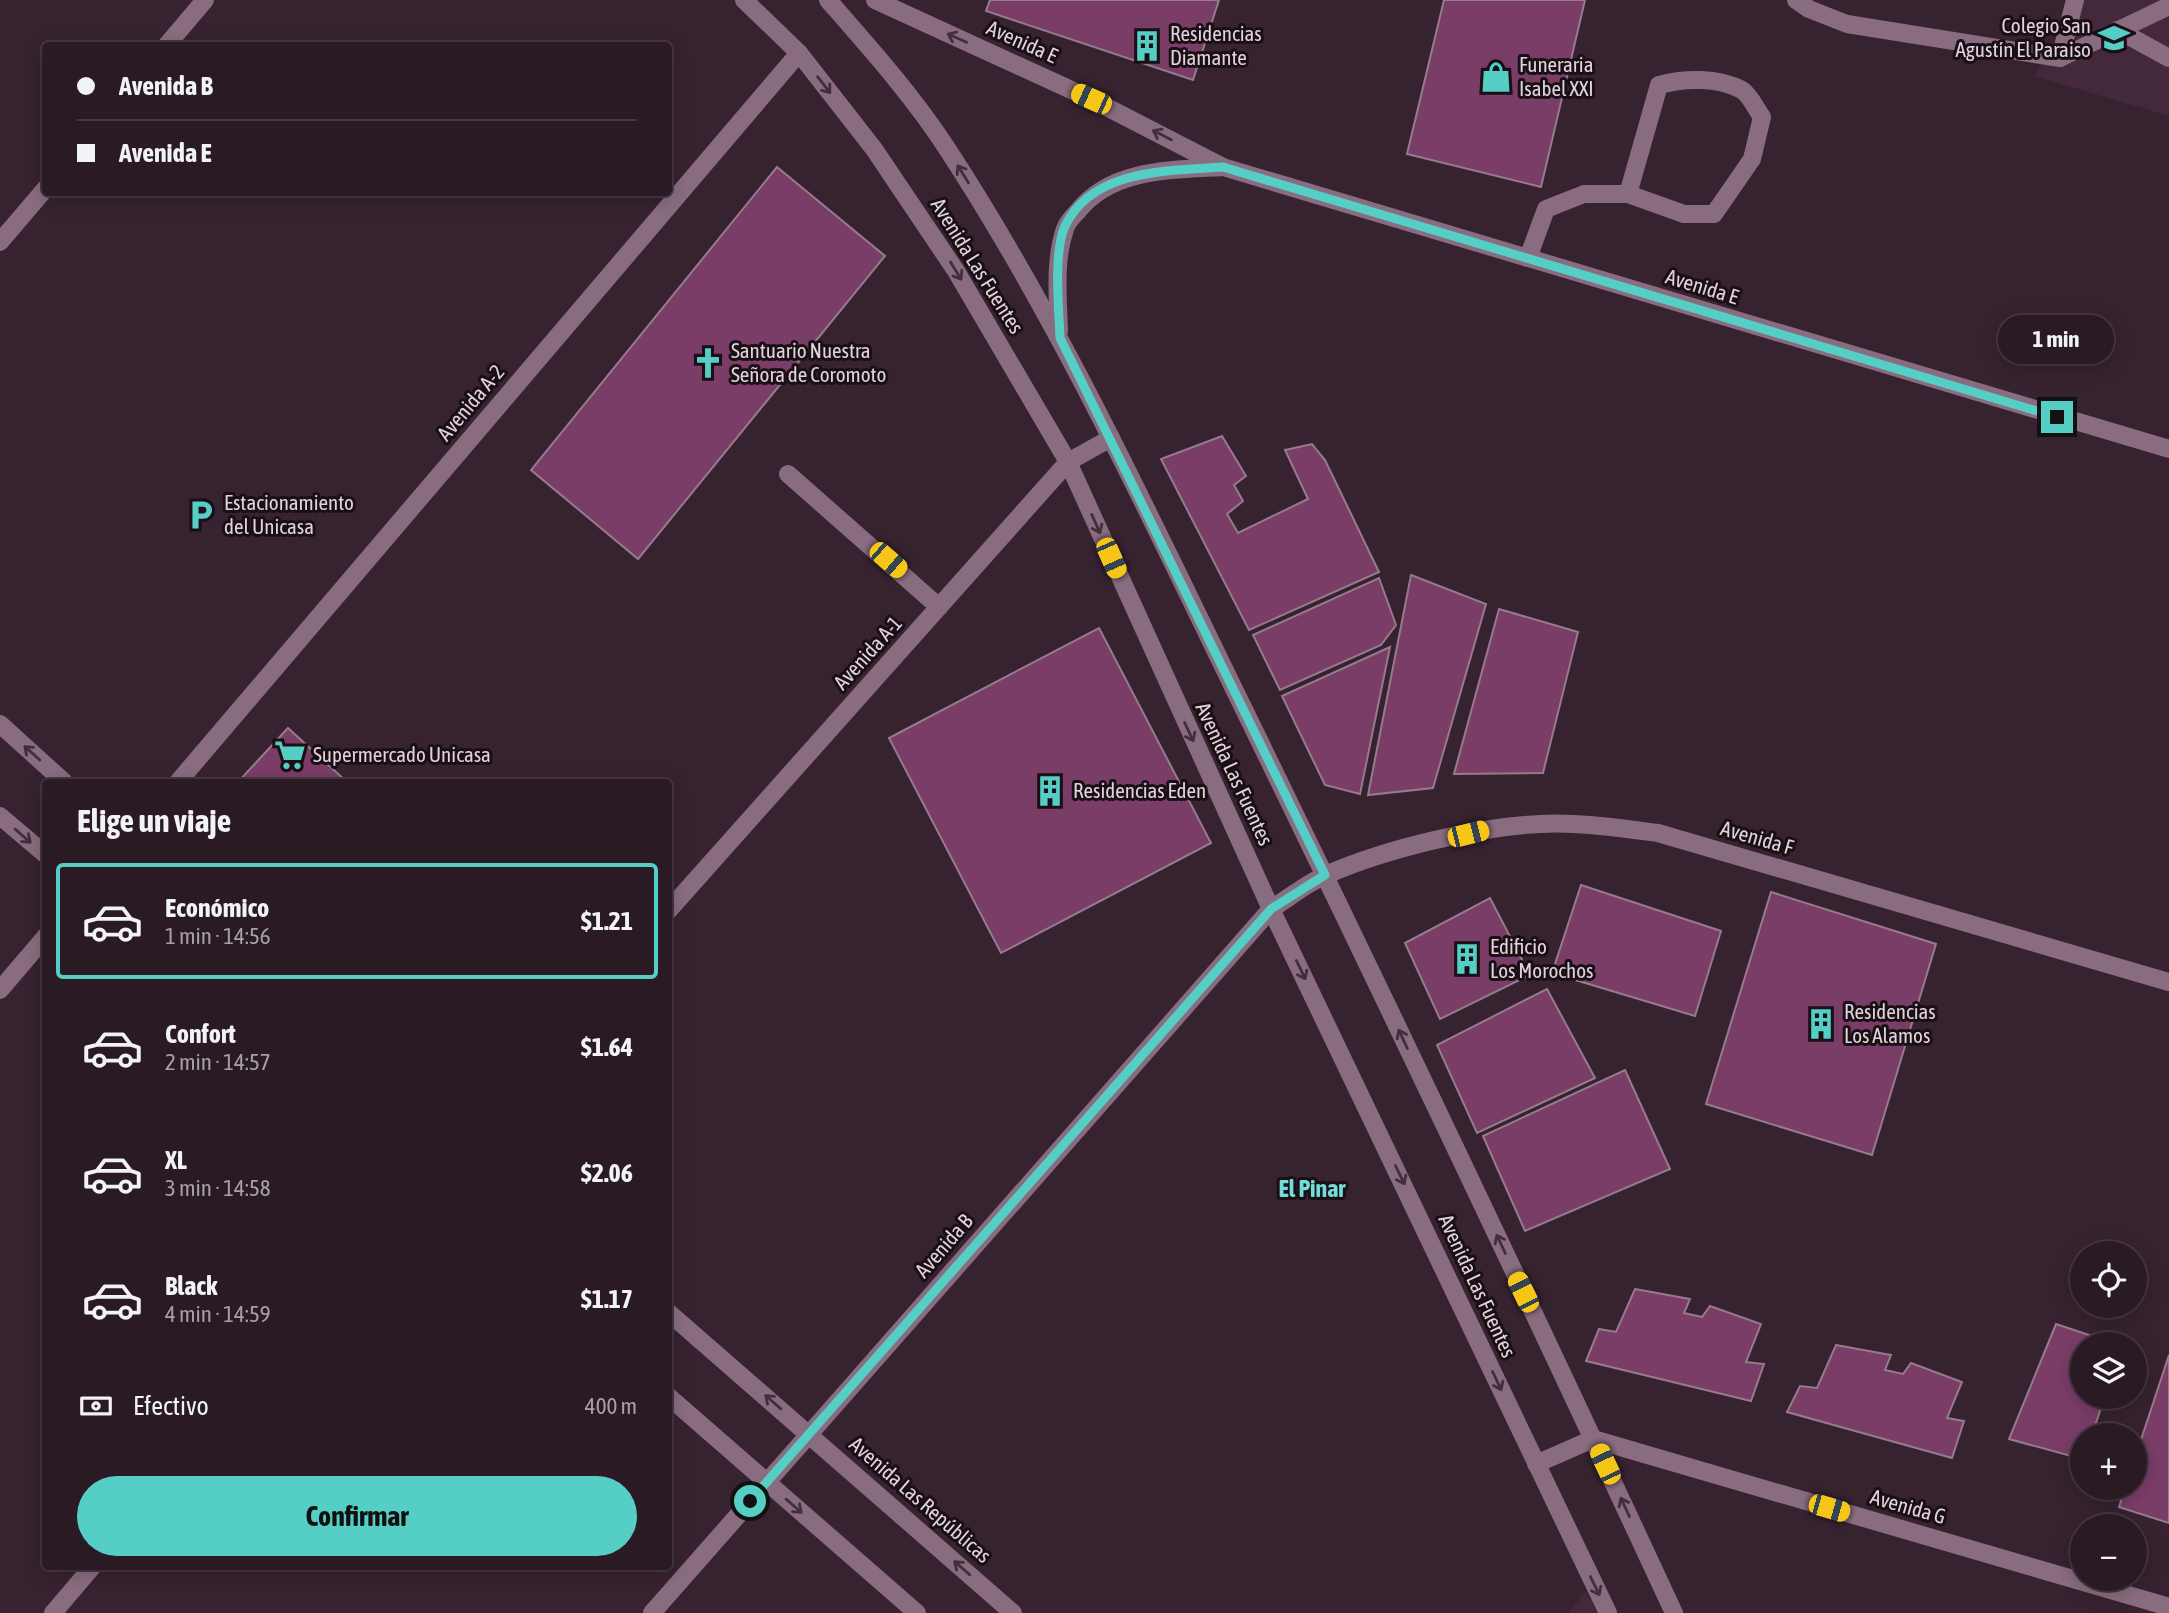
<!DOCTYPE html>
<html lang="es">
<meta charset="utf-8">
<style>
:root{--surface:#291a24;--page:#31232c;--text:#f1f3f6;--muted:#a5a1a6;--line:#453841;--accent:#55cec6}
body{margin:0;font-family:"Asap Condensed",sans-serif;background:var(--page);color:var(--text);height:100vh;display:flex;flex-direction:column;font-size:26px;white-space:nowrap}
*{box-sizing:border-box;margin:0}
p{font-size:23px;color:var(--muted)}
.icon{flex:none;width:38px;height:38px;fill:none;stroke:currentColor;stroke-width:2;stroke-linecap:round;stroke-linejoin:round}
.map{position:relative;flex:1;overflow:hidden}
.drawer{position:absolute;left:42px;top:779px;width:630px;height:791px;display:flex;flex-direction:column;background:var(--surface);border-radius:7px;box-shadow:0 4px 18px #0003,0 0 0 2px var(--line)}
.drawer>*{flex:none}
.hud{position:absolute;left:42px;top:42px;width:630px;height:154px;border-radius:7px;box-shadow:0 4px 18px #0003,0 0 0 2px var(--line);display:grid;align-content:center;height:154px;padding:0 35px;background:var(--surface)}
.tools{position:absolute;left:2070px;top:1241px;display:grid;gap:14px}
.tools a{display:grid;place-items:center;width:77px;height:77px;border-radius:50%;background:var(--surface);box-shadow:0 4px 18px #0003,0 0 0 2px var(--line);font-size:35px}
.end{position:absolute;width:32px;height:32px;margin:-16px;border:9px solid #55cec6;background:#111;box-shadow:0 0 0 4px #111}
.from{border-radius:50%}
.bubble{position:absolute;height:49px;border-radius:24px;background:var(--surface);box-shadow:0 4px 18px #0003,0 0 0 2px var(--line);font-size:23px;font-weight:700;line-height:49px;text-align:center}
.car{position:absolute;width:21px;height:42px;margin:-21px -10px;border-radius:9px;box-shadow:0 0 5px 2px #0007;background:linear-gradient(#f5c518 24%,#345 0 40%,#f5c518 0 76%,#345 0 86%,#f5c518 0)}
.hud b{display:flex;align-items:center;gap:24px;height:66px;font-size:26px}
.hud b+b{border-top:2px solid var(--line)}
.hud i{width:18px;height:18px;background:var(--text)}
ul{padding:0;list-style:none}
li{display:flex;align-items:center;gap:21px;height:116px;margin:0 14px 10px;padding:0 21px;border:4px solid transparent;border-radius:7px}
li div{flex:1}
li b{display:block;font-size:26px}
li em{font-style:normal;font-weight:700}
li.current{border-color:var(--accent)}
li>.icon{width:63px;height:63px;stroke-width:1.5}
h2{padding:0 35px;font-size:32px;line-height:84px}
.pay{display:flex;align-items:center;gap:18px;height:77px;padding:0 35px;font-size:26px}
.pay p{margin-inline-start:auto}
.primary-button{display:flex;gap:14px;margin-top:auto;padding:14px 35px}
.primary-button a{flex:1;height:80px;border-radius:42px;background:var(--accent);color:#111;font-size:28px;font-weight:700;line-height:80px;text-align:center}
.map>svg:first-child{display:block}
.built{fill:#44283b}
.building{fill:#7a3d68;stroke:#967b8c;stroke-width:2}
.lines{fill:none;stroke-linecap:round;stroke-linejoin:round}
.minor{stroke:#896c7f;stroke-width:18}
.oneway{stroke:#40303a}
.route{stroke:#55cec6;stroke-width:9}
.labels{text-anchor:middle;stroke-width:6;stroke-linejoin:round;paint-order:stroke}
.poi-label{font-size:21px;fill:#e1d3dc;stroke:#190f15;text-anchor:start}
.street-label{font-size:21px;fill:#e1d3dc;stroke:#190f15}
.quarter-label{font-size:24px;font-weight:bold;fill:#72ddd6;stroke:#190f15}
</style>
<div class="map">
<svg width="2169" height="1613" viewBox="0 0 2169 1613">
<rect width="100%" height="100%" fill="#372230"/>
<g class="built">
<polygon points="2082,0 2169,0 2169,116 2034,76"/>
<polygon points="1586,1591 1597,1613 1568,1613"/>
</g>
<g class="building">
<polygon points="990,0 1219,0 1193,80 986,11"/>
<polygon points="1444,0 1585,0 1541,187 1407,154"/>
<polygon points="777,167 885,256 638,559 531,470"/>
<polygon points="1222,436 1246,476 1234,485 1243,501 1227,514 1238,533 1308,499 1285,450 1312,444 1325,460 1379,572 1249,630 1161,459"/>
<polygon points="1411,575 1486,604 1433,788 1368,795"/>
<polygon points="1379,578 1396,625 1381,645 1280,690 1253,635"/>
<polygon points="1499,609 1578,632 1543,773 1454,774"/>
<polygon points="1099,628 1211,843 1001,953 889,738"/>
<polygon points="1390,647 1360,794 1325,785 1282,696"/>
<polygon points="288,728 347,782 238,782"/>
<polygon points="1581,885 1721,931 1695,1016 1552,973"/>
<polygon points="1771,892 1936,944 1872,1155 1706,1104"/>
<polygon points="1490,898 1530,975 1440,1019 1405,943"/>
<polygon points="1547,989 1595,1078 1477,1133 1437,1045"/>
<polygon points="1625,1070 1670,1169 1525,1231 1483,1136"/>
<polygon points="1635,1289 1690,1299 1684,1313 1702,1317 1710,1306 1761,1324 1746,1362 1764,1364 1751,1401 1586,1361 1599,1329 1616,1332"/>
<polygon points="2056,1324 2116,1344 2082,1344 2082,1396 2105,1396 2092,1435 2082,1435 2082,1459 2009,1439"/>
<polygon points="1836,1345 1891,1355 1885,1370 1903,1374 1911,1363 1962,1382 1947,1418 1964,1421 1952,1458 1787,1412 1800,1386 1817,1388"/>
<polygon points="2169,1355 2169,1523 2119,1507 2125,1488 2135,1488 2135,1458"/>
</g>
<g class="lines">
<g class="minor">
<polyline points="744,0 799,53 874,149 956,271 1068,462 1271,909 1608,1613"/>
<path d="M828,0C870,48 913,96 948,150C1060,322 1146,509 1236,693C1385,998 1531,1305 1674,1613"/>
<polyline points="875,0 1091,99 1223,167 2169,449"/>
<polyline points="1796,0 1809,9 1847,24 2060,58 2169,6"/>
<polyline points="2118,30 2169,58"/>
<polyline points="166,46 205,0"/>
<polyline points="2060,58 2075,0"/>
<polyline points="0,242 46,188"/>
<path d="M1528,258L1546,209L1584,194H1628L1684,214H1714L1752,159L1762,117C1756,109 1750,95 1742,90C1718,77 1684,78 1659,85L1628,194"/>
<path d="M1059,331C1058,298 1054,261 1065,229C1067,222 1073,216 1078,211C1112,168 1173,170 1223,167"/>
<polyline points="788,474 939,607"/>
<polyline points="0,724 64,782"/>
<polyline points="178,782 799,53"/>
<polyline points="0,816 46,855"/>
<polyline points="668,911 1068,462 1111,438"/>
<polyline points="0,990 46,936"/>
<polyline points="668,1312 1013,1613"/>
<polyline points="668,1396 917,1613"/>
<polyline points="1593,1439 2169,1607"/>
<polyline points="1536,1464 1593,1439"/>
<polyline points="53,1613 93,1566"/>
<path d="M652,1613L1271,909C1289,898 1307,883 1326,875C1385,849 1476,827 1540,824C1580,822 1619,828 1658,833L2169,982"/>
</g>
</g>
<defs><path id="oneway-shaft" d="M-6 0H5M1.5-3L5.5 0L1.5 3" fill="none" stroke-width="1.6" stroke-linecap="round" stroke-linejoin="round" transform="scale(1.75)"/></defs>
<g class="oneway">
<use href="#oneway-shaft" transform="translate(957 38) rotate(-156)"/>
<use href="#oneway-shaft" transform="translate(824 85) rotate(52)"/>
<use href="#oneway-shaft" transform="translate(1162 135) rotate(-153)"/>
<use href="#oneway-shaft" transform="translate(963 174) rotate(-122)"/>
<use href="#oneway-shaft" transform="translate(956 271) rotate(58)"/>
<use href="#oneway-shaft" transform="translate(1096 524) rotate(66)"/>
<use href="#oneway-shaft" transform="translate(1189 732) rotate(65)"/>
<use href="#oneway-shaft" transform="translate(32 753) rotate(-138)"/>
<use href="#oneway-shaft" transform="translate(23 836) rotate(41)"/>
<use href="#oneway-shaft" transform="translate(1301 970) rotate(64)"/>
<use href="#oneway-shaft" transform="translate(1403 1039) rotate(-115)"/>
<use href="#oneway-shaft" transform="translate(1400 1175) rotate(64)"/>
<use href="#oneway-shaft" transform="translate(1501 1244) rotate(-115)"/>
<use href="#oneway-shaft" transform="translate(1497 1381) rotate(65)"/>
<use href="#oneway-shaft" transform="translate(773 1402) rotate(-139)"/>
<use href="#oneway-shaft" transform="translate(794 1506) rotate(41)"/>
<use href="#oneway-shaft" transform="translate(1625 1507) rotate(-115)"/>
<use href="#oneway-shaft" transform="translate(962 1568) rotate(-139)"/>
<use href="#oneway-shaft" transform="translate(1595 1586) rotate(64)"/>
</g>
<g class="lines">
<path class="route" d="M750,1501L1271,909L1325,875L1060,338C1059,309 1053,253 1065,226C1093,168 1170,171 1223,167L2057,417"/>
</g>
<defs>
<symbol id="school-bare" viewBox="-9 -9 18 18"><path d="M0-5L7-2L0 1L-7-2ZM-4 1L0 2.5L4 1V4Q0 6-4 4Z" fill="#55cec6" stroke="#190f15" stroke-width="2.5" paint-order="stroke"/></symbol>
<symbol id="building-bare" viewBox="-9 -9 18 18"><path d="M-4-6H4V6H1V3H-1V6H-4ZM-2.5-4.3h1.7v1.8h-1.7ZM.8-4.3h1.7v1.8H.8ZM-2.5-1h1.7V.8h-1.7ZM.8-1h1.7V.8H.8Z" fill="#55cec6" stroke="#190f15" stroke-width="2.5" paint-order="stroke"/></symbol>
<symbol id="shop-bare" viewBox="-9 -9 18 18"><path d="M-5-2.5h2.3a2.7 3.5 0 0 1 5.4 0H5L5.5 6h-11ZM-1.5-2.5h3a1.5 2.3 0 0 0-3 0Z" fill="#55cec6" stroke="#190f15" stroke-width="2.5" paint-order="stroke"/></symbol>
<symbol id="church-bare" viewBox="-9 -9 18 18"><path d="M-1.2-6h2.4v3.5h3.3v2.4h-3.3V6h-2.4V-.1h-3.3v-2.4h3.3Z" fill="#55cec6" stroke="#190f15" stroke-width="2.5" paint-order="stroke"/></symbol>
<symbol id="parking-bare" viewBox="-9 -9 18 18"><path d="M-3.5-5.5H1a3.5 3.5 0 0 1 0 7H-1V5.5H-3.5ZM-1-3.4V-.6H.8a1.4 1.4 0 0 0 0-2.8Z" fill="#55cec6" stroke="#190f15" stroke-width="2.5" paint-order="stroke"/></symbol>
<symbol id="supermarket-bare" viewBox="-9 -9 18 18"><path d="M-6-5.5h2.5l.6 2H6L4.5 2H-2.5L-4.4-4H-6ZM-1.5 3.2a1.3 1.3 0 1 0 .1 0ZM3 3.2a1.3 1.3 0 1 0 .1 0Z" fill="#55cec6" stroke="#190f15" stroke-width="2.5" paint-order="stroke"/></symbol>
</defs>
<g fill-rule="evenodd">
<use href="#school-bare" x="2092" y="16" width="44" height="44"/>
<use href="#building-bare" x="1125" y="24" width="44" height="44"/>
<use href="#shop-bare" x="1474" y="55" width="44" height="44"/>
<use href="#church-bare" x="686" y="341" width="44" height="44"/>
<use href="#parking-bare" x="179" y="493" width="44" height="44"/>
<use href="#supermarket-bare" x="268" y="733" width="44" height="44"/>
<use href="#building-bare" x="1028" y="769" width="44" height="44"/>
<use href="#building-bare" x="1445" y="937" width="44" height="44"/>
<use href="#building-bare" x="1799" y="1002" width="44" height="44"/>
</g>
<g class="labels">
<g class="poi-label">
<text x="2091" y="33" text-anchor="end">Colegio San<tspan x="2091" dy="24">Agustín El Paraiso</tspan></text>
<text x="1170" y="41">Residencias<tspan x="1170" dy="24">Diamante</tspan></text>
<text x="1519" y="72">Funeraria<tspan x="1519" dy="24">Isabel XXI</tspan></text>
<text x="731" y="358">Santuario Nuestra<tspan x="731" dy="24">Señora de Coromoto</tspan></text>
<text x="224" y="510">Estacionamiento<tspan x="224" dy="24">del Unicasa</tspan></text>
<text x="313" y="762">Supermercado Unicasa</text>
<text x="1073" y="798">Residencias Eden</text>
<text x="1490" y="954">Edificio<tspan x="1490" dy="24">Los Morochos</tspan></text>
<text x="1844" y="1019">Residencias<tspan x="1844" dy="24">Los Alamos</tspan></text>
</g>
<g class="street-label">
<text transform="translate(1022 42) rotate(24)" y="7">Avenida E</text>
<text transform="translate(977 266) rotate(58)" y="7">Avenida Las Fuentes</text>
<text transform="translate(1702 287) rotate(17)" y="7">Avenida E</text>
<text transform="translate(471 403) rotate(-50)" y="7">Avenida A-2</text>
<text transform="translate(868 653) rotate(-48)" y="7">Avenida A-1</text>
<text transform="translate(1234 774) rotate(65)" y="7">Avenida Las Fuentes</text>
<text transform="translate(1757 838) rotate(16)" y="7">Avenida F</text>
<text transform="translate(944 1246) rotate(-49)" y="7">Avenida B</text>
<text transform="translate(1477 1286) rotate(65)" y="7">Avenida Las Fuentes</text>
<text transform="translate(920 1500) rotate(41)" y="7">Avenida Las Repúblicas</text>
<text transform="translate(1908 1507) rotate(16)" y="7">Avenida G</text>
</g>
<g class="quarter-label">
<text x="1312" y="1197">El Pinar</text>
</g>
</g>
</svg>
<div class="tools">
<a><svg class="icon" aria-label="locate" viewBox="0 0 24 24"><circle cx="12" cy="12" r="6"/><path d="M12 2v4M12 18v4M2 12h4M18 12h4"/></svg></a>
<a><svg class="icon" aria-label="layers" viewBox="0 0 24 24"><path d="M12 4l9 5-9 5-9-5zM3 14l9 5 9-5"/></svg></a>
<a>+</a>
<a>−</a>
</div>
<i class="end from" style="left:750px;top:1501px"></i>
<i class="end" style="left:2057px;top:417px"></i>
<div class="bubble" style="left:1998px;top:315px;width:116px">1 min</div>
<i class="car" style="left:1091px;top:99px;rotate:294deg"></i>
<i class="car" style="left:1111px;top:558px;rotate:156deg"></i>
<i class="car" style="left:888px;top:560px;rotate:131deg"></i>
<i class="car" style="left:1468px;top:834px;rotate:76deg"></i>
<i class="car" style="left:1523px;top:1292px;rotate:334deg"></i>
<i class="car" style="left:1605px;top:1464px;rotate:335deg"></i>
<i class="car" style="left:1829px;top:1508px;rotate:106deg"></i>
<div class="hud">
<b><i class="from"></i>Avenida B</b>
<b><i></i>Avenida E</b>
</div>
<section class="drawer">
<h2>Elige un viaje</h2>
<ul>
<li class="current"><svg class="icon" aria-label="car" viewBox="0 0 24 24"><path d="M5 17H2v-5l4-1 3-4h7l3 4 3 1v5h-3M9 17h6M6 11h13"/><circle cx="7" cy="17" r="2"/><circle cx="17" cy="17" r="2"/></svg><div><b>Económico</b><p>1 min · 14:56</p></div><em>$1.21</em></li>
<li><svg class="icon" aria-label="car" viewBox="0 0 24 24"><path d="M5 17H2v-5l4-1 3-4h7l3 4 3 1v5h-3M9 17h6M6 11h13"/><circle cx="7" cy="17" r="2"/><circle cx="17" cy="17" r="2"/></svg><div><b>Confort</b><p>2 min · 14:57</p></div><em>$1.64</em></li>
<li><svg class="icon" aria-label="car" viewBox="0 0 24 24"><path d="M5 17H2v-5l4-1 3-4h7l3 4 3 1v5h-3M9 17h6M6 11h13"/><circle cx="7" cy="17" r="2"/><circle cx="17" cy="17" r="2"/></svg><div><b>XL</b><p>3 min · 14:58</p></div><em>$2.06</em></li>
<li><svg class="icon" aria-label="car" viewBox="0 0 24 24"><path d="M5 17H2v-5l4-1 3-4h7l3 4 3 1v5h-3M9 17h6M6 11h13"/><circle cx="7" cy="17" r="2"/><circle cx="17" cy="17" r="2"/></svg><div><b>Black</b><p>4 min · 14:59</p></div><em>$1.17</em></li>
</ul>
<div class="pay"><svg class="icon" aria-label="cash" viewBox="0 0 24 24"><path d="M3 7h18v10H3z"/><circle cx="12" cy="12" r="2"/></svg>Efectivo<p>400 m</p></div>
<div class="primary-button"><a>Confirmar</a></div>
</section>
</div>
